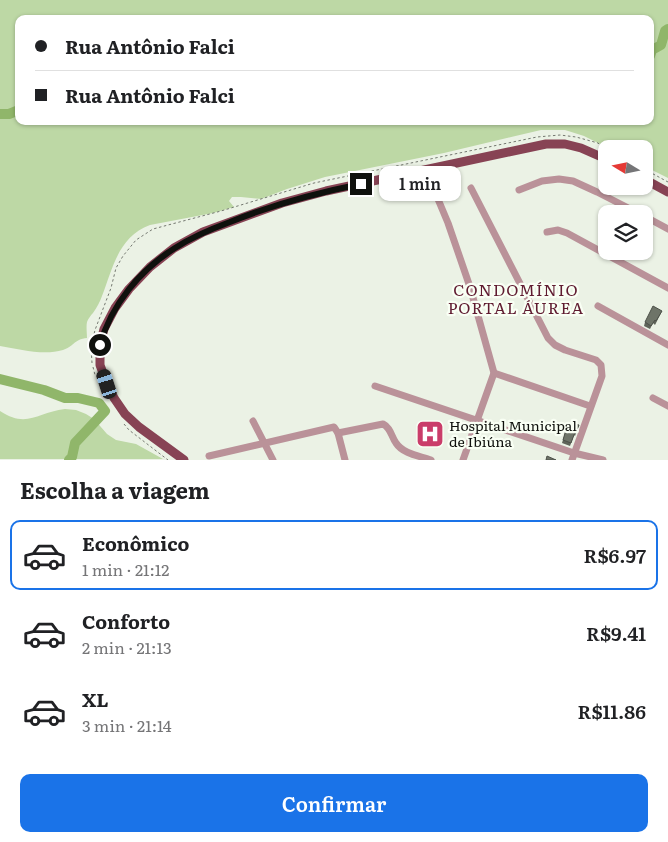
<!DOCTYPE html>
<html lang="pt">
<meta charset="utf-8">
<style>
:root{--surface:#fff;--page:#f6f6f6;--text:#202124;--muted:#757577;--line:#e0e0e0;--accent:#1a73e8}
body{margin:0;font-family:Literata,serif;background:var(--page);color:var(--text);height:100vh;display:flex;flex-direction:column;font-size:19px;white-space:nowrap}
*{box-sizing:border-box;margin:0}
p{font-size:16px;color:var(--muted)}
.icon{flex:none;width:28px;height:28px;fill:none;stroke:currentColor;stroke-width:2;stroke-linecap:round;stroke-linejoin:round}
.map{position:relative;height:460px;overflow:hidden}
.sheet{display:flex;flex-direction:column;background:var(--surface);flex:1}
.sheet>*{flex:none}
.guide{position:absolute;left:15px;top:15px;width:639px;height:110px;border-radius:10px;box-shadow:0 1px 4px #0004;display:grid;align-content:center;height:110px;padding:0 20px;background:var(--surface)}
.needle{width:32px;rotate:280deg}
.fabs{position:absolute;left:598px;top:140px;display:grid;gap:10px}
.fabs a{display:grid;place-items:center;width:55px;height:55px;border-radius:10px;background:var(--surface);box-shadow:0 1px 4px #0004;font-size:25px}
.end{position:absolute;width:22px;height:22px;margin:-11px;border:6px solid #0f110d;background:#fff;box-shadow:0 0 0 2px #fff}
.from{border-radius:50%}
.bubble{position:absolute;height:35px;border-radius:10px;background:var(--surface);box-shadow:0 1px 4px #0004;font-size:16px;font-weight:600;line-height:35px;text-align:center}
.car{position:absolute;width:15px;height:30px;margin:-15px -8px;border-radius:6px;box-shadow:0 0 4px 1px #0007;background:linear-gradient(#222 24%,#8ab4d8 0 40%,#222 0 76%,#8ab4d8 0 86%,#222 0)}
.guide b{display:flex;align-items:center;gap:18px;height:48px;font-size:19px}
.guide b+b{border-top:1px solid var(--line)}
.guide i{width:12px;height:12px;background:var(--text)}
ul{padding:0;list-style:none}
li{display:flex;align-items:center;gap:15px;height:70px;margin:0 10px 8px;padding:0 10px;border:2px solid transparent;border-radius:10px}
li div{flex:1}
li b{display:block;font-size:19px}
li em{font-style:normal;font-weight:600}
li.selected{border-color:var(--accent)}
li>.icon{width:45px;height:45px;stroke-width:1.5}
h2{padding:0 20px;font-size:22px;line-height:60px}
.primary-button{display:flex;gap:10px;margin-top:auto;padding:10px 20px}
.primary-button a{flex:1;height:58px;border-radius:10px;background:var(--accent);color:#fff;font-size:20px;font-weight:600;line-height:58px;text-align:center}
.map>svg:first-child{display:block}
.green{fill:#bdd8a5;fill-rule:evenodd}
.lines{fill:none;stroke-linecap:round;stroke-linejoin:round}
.river{stroke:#90b66a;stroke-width:10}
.path{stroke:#747870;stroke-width:1;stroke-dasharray:2.5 2.5;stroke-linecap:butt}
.minor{stroke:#ba9299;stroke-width:7}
.major{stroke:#874354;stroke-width:9}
.wall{fill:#5f6459}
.building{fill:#6e7468;stroke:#4d5149}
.route{stroke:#0f110d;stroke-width:6}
.labels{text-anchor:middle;stroke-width:4.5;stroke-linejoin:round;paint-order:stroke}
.poi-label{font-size:14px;fill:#0f110d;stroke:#f9fff4;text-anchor:start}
.quarter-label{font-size:16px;letter-spacing:1px;fill:#5f1b30;stroke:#f9fff4}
</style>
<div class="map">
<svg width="668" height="460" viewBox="0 0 668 460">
<rect width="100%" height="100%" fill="#ebf2e5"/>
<g class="green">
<path d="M0,0H668V178L644,166V149H610L584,136L565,130H541L444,153L325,177L287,189L261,199L241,197H232L229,201L234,207L213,213L150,225C118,237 113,268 102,296C100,302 97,307 93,313C91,315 88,319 87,322C86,327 87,333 87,338C84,338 81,339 79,340C73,343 70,348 63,350C43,356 20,349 0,346ZM19,19H650V121H19Z"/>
<path d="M65,409L76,410L86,414L94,419L107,434L116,440L136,444L163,459H0V411C27,429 38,412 65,409Z"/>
</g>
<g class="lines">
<g class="river">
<polyline points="650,56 652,50 661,45 665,31 668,29"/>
<polyline points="0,114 9,114 19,110"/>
<polyline points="0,379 44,390 65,398 78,398 99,403 105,411 75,443 72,457 69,460"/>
</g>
<g class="path">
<polyline points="644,169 668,182"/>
<polyline points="92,363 91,347 95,330 111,288 116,268 123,256 136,240 153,229 221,211 314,183 537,137 560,135 576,137 598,143 606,151"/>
<polyline points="93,367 95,375"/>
<polyline points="124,424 129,430 168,460"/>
</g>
<g class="minor">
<polyline points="430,169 431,180 435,192 448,223 470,287 494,373 463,460"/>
<polyline points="471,188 548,338 555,345 565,350 596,360 601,365 602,376 572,460"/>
<polyline points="519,190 542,181 559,179 573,181 597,192 640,214"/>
<polyline points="644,216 668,229"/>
<polyline points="547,232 558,230 567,233 668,288"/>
<polyline points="598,306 668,345"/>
<polyline points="494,373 590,406"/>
<polyline points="375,386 574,453 603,460"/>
<polyline points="653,398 668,406"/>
<polyline points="253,421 273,460"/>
<path d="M338,433L383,424C391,428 391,436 396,443C403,454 420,456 431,460"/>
<polyline points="209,456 334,427 338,433 345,460"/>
</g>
<g class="major">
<polyline points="644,179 668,192"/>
<polyline points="184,460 139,427 125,414 114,398 107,384 100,365 100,345 104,329 115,308 129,289 150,267 174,248 203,232 282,203 326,191 546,144 565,144 581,148 606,159"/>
</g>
</g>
<g class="wall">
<polygon points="662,311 655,325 653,323 650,329 644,326 645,322"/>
<polygon points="568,423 579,425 575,436 574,435 570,446 562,443"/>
</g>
<g class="building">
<polygon points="653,306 662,311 656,321 655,320 651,326 645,322"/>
<polygon points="568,423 579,425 576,432 575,432 571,443 563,440"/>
<polygon points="547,456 556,460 546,460"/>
</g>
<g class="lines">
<path class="route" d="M100,345C111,305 140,270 175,248C192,237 211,229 230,222C272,205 316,193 361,184"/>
</g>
<defs>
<symbol id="hospital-square" viewBox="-11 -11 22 22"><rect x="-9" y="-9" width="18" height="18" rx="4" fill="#ca3d6a" stroke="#f9fff4"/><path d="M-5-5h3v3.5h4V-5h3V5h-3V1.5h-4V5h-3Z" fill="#fff"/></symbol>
</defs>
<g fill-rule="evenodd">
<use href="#hospital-square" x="414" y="418" width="32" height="32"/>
</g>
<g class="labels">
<g class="poi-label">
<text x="449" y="431">Hospital Municipal<tspan x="449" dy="16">de Ibiúna</tspan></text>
</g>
<g class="quarter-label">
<text x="516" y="296">CONDOMÍNIO<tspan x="516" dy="18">PORTAL ÁUREA</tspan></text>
</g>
</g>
</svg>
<div class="fabs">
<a><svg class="needle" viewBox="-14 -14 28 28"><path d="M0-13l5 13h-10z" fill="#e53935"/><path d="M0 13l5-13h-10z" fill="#757577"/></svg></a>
<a><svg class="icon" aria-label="layers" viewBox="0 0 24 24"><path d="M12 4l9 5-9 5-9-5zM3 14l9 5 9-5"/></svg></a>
</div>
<i class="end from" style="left:100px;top:345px"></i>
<i class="end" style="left:361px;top:184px"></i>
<div class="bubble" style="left:379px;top:166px;width:82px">1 min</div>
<i class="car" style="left:107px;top:384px;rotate:342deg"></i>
<div class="guide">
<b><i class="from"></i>Rua Antônio Falci</b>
<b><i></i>Rua Antônio Falci</b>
</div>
</div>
<section class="sheet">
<h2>Escolha a viagem</h2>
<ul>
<li class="selected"><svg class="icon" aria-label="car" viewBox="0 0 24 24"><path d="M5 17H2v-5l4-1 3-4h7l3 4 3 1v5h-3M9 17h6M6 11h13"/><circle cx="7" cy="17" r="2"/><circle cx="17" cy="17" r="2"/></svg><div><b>Econômico</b><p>1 min · 21:12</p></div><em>R$6.97</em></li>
<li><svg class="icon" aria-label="car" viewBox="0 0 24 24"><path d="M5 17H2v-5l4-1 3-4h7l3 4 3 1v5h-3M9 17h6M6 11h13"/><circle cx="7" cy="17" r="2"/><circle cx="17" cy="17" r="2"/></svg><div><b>Conforto</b><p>2 min · 21:13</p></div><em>R$9.41</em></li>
<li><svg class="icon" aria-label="car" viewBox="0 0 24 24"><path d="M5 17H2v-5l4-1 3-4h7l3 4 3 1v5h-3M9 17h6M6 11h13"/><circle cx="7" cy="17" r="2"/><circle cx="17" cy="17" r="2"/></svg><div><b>XL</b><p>3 min · 21:14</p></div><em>R$11.86</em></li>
</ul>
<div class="primary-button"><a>Confirmar</a></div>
</section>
